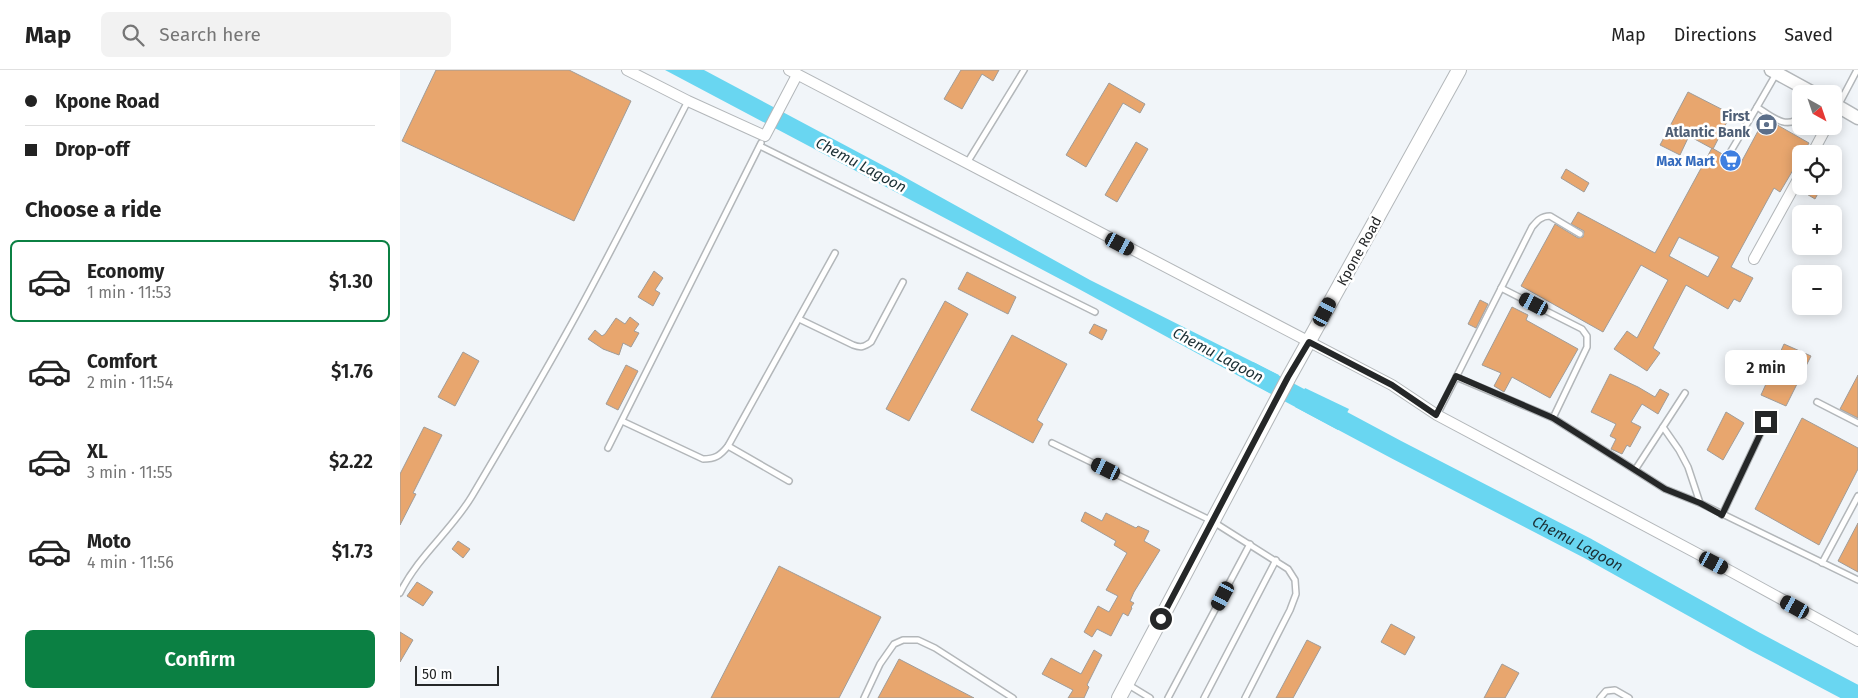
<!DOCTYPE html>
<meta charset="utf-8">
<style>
:root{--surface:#fff;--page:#f2f2f2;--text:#222;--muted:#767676;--line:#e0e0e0;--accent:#0b8043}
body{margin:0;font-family:"Fira Sans",sans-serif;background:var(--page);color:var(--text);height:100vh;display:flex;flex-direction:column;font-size:19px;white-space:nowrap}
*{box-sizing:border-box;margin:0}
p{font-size:16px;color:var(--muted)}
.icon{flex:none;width:28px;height:28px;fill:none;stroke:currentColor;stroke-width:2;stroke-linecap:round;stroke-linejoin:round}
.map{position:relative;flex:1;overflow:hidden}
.sheet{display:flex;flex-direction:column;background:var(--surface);width:400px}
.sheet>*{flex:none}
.guide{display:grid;align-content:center;height:110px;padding:0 25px;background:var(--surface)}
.needle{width:32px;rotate:140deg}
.controls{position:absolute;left:1392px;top:15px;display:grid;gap:10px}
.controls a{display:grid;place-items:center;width:50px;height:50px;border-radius:8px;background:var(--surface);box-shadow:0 2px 12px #0003;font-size:25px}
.scale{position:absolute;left:15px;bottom:12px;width:84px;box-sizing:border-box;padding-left:5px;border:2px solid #252728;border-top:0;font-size:14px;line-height:18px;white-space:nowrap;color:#252728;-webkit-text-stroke:4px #fff;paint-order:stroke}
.end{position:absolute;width:22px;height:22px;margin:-11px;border:6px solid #252728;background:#fff;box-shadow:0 0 0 2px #fff}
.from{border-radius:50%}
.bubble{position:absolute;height:35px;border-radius:8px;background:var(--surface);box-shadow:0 2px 12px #0003;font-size:16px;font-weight:600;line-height:35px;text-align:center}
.car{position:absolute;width:15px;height:30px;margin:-15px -8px;border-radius:6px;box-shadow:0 0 4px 1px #0007;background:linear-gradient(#222 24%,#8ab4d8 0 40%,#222 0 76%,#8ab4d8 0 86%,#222 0)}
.guide b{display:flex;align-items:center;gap:18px;height:48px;font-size:19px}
.guide b+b{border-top:1px solid var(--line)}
.guide i{width:12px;height:12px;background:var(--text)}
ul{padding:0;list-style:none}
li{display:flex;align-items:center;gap:15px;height:82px;margin:0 10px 8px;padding:0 15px;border:2px solid transparent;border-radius:8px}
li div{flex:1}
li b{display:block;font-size:19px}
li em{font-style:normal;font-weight:600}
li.selected{border-color:var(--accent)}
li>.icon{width:45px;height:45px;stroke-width:1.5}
h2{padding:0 25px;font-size:22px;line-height:60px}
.cta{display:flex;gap:10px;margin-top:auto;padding:10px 25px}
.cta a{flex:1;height:58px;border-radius:8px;background:var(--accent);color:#fff;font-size:20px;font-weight:600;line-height:58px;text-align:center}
header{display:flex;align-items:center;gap:30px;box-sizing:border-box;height:70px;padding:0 25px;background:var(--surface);border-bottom:1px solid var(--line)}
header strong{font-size:24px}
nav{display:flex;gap:28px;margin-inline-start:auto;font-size:18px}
.search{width:350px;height:45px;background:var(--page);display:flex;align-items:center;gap:12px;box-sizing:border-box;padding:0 18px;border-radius:8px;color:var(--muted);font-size:19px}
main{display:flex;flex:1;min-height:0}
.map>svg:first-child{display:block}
.water{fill:#69d6f1}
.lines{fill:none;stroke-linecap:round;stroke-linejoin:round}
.river{stroke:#69d6f1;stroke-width:20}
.building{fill:#e8a66e;stroke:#a09c98;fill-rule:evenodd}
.service-casing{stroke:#b3b7ba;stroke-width:8}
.minor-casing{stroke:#b3b7ba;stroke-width:12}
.tertiary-casing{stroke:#b3b7ba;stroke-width:15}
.secondary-casing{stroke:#b3b7ba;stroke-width:16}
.service{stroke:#fff;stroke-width:5}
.minor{stroke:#fff;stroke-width:10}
.tertiary{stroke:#fff;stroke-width:12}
.secondary{stroke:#fff;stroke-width:14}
.route{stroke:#252728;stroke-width:6}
.labels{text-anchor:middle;stroke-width:5;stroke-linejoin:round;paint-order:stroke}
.service-label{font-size:14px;font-weight:bold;fill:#4e5e75;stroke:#fff;text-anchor:end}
.shop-label{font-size:14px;font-weight:bold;fill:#366cbe;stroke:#fff;text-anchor:end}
.street-label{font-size:14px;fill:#252728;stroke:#fff}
.water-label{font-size:15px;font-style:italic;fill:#1b2f34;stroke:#fff}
</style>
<header>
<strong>Map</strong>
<div class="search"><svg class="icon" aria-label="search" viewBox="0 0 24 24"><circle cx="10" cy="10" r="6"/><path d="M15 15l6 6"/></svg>Search here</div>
<nav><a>Map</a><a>Directions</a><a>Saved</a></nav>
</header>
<main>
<section class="sheet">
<div class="guide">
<b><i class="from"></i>Kpone Road</b>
<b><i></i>Drop-off</b>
</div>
<h2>Choose a ride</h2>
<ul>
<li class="selected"><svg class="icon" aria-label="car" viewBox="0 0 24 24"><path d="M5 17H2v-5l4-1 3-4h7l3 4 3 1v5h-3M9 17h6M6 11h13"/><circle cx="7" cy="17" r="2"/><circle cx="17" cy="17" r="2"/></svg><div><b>Economy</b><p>1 min · 11:53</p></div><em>$1.30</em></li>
<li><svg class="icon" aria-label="car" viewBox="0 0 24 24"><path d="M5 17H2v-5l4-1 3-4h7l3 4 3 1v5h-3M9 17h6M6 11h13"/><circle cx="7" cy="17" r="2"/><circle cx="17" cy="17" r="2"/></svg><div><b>Comfort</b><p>2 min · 11:54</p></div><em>$1.76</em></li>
<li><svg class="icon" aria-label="car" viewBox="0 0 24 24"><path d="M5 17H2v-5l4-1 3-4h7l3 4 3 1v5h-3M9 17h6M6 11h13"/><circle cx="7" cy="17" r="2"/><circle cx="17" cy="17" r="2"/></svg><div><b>XL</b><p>3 min · 11:55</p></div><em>$2.22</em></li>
<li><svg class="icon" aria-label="car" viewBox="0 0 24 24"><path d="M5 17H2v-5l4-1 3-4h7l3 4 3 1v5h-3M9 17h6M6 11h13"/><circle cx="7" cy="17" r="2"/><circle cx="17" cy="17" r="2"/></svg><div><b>Moto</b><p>4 min · 11:56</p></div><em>$1.73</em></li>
</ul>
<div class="cta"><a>Confirm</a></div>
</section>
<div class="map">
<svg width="1458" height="628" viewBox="0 0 1458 628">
<rect width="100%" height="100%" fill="#f1f5f9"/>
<g class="water">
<polygon points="265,0 304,0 499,104 690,210 879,305 870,323 677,218"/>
<polygon points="905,318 949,339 938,360 895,337"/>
</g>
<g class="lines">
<path class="river" id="s1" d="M851,302L997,380L1187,478L1354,571L1458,626"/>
</g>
<g class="building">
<polygon points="36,0 169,0 231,31 174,151 2,71"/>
<polygon points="561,0 599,0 593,11 582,4 562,39 544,29"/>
<polygon points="709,13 745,34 740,43 723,33 686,97 666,85"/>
<polygon points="1288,22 1331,44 1313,79 1289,66 1280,85 1260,75"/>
<path d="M1365,48L1409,73L1380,122L1374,118L1331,197L1353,208L1340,232L1334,229L1328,239L1286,215L1253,278L1260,283L1247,301L1214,279L1227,261L1237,268L1268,210L1241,195L1203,262L1121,216L1155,154L1178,168L1183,167L1184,161L1171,154L1178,142L1255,183L1312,78L1324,85L1320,91L1337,100ZM1279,167L1319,187L1308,207L1269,186Z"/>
<polygon points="736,72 748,79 717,132 705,125"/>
<polygon points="1166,99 1189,113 1184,122 1161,108"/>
<polygon points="1402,116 1422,116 1415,129 1400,120"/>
<polygon points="254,201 263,208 255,220 260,223 253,236 238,227"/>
<polygon points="567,202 616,227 608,244 558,219"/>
<polygon points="1080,230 1088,234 1076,258 1068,254"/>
<polygon points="545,231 568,244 509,351 486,339"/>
<polygon points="1112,237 1128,245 1126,250 1178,279 1150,328 1112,307 1104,322 1094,316 1101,303 1082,295"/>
<polygon points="230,247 239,254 234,261 239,263 231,277 223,273 219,285 203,279 188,269 195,260 202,266 205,264 216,248 225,254"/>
<polygon points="694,254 707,260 702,270 689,263"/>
<polygon points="612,265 667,294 637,350 643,354 633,373 571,340"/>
<polygon points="1384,274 1411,286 1386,336 1361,325"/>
<polygon points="63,282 79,291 55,336 38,327"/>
<polygon points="226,295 238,301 218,340 206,334"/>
<polygon points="1210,304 1238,317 1255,327 1260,319 1269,324 1258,344 1242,334 1231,352 1241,357 1230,377 1227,375 1222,384 1211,379 1216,369 1210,366 1216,354 1191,342"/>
<polygon points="1458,305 1458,348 1440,339"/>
<polygon points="1326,342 1344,353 1323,390 1307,380"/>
<polygon points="1402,348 1458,378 1458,399 1419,475 1355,439"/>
<polygon points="24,357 42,365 13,423 16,424 0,455 0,404"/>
<polygon points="685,442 702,451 706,443 736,458 738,456 749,461 744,471 760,480 734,522 730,531 734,533 731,537 732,538 728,546 723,543 711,566 697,559 692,567 684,562 698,536 709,542 718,526 706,520 727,483 714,475 716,471 681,451"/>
<polygon points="1458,453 1458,502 1438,491"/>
<polygon points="58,471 70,479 63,488 52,479"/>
<polygon points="379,496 481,547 439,628 311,628"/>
<polygon points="17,512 33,522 23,536 7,526"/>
<polygon points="991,554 1015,567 1005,585 981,572"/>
<polygon points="0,562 13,570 0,592"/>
<polygon points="907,570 921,577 893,628 876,628"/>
<polygon points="694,580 702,585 687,615 689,617 684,628 668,628 673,620 642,604 651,588 681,604"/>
<polygon points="499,589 574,628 478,628"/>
<polygon points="1102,594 1119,603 1105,628 1084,628"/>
</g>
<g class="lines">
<defs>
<g id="service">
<path d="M1376,4L1357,37C1371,46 1387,61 1401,46"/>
<polyline points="1438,36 1457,0"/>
<polyline points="360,76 695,242"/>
<polyline points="1328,86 1357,37"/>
<polyline points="567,93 624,0"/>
<path d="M399,249L453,275C461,278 464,277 471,272L503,212"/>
<polyline points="1056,307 1153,348 1187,277 1187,266 1182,259 1101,218"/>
<polyline points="1417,332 1458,353"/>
<path d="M1037,345L1132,157C1137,151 1141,146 1150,146L1180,164"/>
<polyline points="1153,348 1265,419 1300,433 1458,510"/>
<path d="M222,351L303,389C315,389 320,386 328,376L435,183"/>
<polyline points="1263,357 1279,380 1288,397 1300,433"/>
<polyline points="652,373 812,451 888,499 895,510 896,524 890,540 845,628"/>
<polyline points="328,376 389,411"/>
<polyline points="208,378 361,73"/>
<polyline points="1235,400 1285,323"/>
<polyline points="1322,445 1366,352"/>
<polyline points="1422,493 1458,426"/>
<path d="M0,523C18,486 51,461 72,426C104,372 136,318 167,262C209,187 248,108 288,31"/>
<polyline points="727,614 750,628"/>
<polyline points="464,628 480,594 494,574 503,570 518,570 535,578 613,628"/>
<polyline points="768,628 850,474"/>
<polyline points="804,628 876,490"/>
<polyline points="1200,628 1206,621 1215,620 1229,628"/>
</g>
<g id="minor">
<polyline points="227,0 288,31 365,66 397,5"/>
<polyline points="389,0 992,315 1037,345 1332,502 1458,571"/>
<polyline points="1412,84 1427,56"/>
<polyline points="1354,189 1401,104"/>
</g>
<g id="tertiary">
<polyline points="1371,0 1415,24"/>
<polyline points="1434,34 1458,48"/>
</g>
<polyline id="secondary" points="719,628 889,307 1059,0"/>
</defs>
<use href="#service" class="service-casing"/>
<use href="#minor" class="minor-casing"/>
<use href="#tertiary" class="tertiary-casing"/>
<use href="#secondary" class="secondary-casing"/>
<use href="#service" class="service"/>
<use href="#minor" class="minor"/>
<use href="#tertiary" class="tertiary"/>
<use href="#secondary" class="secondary"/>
</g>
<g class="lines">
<polyline class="route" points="761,549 888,307 909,272 992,315 1036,345 1056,306 1153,348 1265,419 1300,433 1322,445 1366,352"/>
</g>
<defs>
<symbol id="bank-disc" viewBox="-11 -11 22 22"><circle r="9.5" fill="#5c6f8a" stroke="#fff"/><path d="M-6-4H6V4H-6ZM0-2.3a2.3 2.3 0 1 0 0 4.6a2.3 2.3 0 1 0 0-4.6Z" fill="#fff"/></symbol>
<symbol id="supermarket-disc" viewBox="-11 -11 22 22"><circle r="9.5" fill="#3f7fe0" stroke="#fff"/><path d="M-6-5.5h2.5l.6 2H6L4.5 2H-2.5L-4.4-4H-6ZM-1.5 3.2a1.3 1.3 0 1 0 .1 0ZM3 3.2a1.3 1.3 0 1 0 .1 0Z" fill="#fff"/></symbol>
</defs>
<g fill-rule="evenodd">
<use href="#bank-disc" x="1354" y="42" width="25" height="25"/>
<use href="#supermarket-disc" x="1318" y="78" width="25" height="25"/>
</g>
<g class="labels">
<g class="service-label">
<text x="1350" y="51">First<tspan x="1350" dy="16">Atlantic Bank</tspan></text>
</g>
<g class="shop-label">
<text x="1315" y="96">Max Mart</text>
</g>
<g class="street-label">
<text transform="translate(959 181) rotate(-61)" y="5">Kpone Road</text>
</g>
<g class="water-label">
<text transform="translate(461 95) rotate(28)" y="5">Chemu Lagoon</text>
<text transform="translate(818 285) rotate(28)" y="5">Chemu Lagoon</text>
<text dy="5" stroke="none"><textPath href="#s1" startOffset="369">Chemu Lagoon</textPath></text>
</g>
</g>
</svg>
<div class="controls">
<a><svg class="needle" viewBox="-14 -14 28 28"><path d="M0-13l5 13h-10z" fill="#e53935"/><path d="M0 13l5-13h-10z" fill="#767676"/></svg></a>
<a><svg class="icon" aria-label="locate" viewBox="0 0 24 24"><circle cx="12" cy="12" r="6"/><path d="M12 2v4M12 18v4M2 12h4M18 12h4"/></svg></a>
<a>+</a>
<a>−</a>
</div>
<div class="scale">50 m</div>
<i class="end from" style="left:761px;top:549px"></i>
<i class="end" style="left:1366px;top:352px"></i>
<div class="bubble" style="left:1325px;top:280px;width:82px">2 min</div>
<i class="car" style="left:720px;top:174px;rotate:118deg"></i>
<i class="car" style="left:1134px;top:234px;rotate:297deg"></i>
<i class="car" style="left:925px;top:242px;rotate:28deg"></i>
<i class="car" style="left:706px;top:399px;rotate:296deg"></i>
<i class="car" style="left:1314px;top:493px;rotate:118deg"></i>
<i class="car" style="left:823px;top:526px;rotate:208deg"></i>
<i class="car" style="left:1395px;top:537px;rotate:299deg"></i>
</div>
</main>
